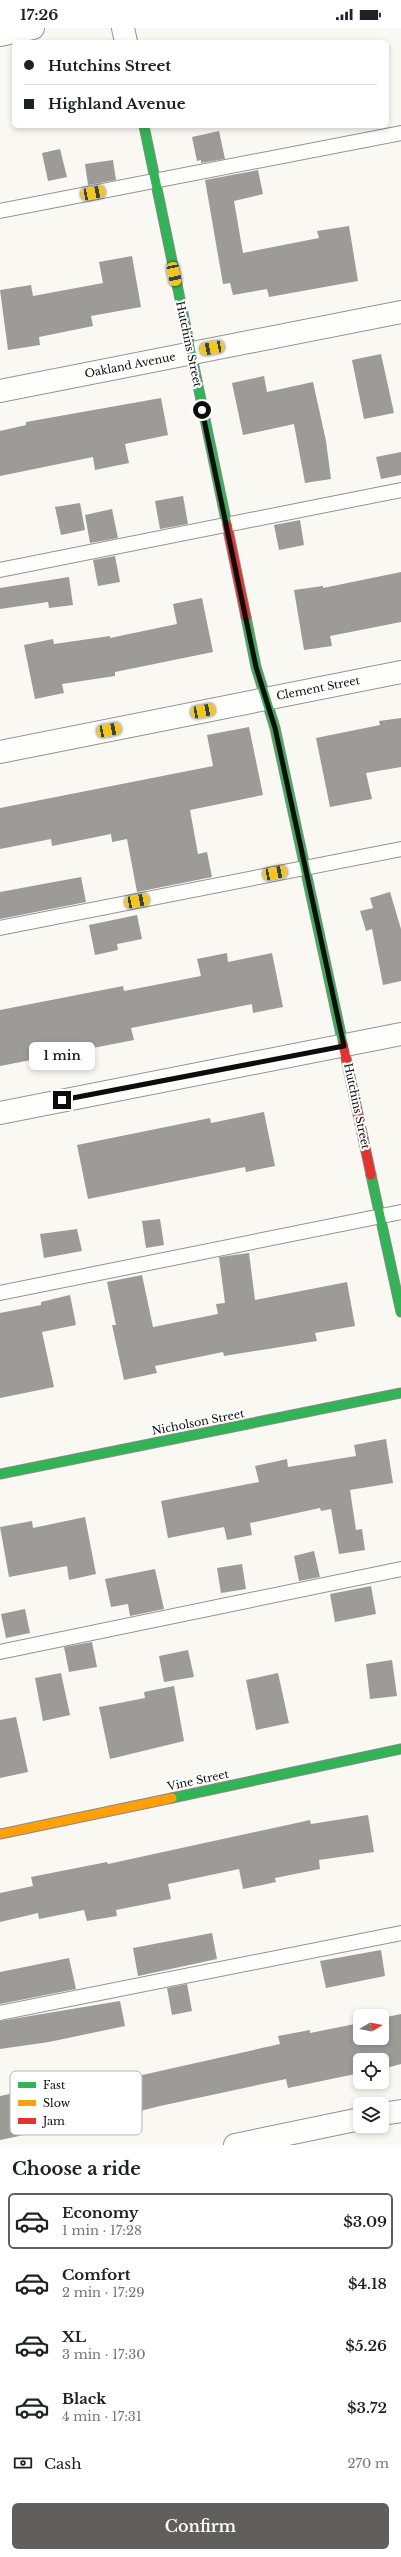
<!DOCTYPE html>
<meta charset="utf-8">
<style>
:root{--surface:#fff;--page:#f2f2f2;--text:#202124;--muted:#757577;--line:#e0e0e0;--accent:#605f5d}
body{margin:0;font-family:"Libre Baskerville",serif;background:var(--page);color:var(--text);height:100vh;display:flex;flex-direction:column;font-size:15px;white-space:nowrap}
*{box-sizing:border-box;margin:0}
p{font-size:13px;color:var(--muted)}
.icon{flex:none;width:22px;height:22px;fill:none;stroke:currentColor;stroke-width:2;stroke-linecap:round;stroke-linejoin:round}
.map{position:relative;height:2117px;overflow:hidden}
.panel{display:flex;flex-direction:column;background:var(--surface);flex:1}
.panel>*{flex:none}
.top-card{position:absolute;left:12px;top:12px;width:377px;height:88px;border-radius:6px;box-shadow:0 2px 6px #0003;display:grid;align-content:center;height:88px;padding:0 12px;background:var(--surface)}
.needle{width:26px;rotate:80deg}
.tools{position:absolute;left:353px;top:1981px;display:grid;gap:8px}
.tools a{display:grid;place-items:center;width:36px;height:36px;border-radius:6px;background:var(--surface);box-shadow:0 2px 6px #0003;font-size:20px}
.end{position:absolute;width:18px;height:18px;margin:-9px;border:5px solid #0d0d0d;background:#fff;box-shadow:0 0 0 2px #fff}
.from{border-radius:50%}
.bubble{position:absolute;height:28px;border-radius:6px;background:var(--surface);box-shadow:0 2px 6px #0003;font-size:13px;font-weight:600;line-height:28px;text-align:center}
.car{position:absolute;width:12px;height:24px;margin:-12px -6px;border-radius:5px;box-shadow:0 0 3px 1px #0007;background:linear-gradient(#f5c518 24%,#345 0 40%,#f5c518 0 76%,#345 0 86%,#f5c518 0)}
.top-card b{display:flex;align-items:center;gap:14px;height:38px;font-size:15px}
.top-card b+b{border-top:1px solid var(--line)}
.top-card i{width:10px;height:10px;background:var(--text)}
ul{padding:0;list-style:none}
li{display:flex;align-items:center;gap:12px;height:56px;margin:0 8px 6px;padding:0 4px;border:2px solid transparent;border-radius:6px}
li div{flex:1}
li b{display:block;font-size:15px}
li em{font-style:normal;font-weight:600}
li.current{border-color:var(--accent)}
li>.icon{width:36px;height:36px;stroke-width:1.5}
h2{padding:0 12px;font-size:18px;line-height:48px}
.pay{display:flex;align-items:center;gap:10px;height:44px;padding:0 12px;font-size:15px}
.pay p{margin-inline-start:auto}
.button{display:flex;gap:8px;margin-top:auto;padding:8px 12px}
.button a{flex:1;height:46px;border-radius:6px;background:var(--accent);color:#fff;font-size:16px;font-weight:600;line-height:46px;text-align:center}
.status{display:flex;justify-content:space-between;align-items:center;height:28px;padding:0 20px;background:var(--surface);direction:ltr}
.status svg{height:11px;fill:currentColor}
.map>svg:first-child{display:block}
.building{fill:#9d9b98}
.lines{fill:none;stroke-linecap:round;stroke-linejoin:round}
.lane-casing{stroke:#949390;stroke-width:16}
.street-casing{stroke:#949390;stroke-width:24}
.fast-casing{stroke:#8a8987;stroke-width:11}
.slow-casing{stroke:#8a8987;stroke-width:11}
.jam-casing{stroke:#8a8987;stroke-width:11}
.lane{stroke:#fefefd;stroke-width:14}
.street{stroke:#fefefd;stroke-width:22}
.fast{stroke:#30b455;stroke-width:9}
.slow{stroke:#ff9f0a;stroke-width:9}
.jam{stroke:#e5322d;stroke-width:9}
.route{stroke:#0d0d0d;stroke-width:5}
.labels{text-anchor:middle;stroke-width:4;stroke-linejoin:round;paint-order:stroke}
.street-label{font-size:11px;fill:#0d0d0d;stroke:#fff}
.key{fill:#fff;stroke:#b6b6b6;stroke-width:1}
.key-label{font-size:11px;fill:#0d0d0d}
</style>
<div class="status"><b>17:26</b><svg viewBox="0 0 49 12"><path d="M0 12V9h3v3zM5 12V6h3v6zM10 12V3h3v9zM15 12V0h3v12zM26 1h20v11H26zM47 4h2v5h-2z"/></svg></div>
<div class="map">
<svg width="401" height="2117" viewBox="0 0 401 2117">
<rect width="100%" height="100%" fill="#faf8f2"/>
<g class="building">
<polygon points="219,103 225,131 201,135 201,132 197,133 192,109"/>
<polygon points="60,121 67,149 48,153 42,125"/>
<polygon points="113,132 116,152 88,157 85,136"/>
<polygon points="258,142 263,166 234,173 243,225 319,210 317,203 349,198 358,253 269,269 267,261 233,267 230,255 223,256 205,152"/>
<polygon points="132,228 141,279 91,288 93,298 39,309 40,317 8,322 0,262 31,257 33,268 103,255 99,234"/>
<polygon points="381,326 394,385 364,391 352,332"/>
<polygon points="264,348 267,364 313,354 326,413 331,451 305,455 294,396 243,407 232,355"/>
<polygon points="161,370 168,407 125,416 129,435 95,442 93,429 0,448 0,403 26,397 26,394"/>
<polygon points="401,424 401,447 381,451 376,429"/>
<polygon points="183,468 188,496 160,501 155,473"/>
<polygon points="80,475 85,502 61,507 55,479"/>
<polygon points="112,481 118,510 90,515 85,487"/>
<polygon points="300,492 304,517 279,522 274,497"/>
<polygon points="115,528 120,554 98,558 93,532"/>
<polygon points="401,544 401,594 330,608 332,618 304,622 294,562 323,558 323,560"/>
<polygon points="69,549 73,577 49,580 48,574 0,581 0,560"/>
<polygon points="202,570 213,624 115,644 115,648 62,656 64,665 35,671 24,617 53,611 54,616 110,608 110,610 177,596 173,576"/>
<polygon points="401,690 401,739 366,745 372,771 330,779 316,710 380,697 379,693"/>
<polygon points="249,699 263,767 190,782 198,826 207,824 212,849 137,864 127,811 112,814 111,806 52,818 51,811 0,821 0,780 213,738 207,707"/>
<polygon points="81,849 86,874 0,891 0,864"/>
<polygon points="390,864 401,901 401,953 383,957 372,901 366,903 360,883 373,880 370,870"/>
<polygon points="137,887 142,911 117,916 118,922 95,927 89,897"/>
<polygon points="227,925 228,934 272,925 283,979 253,985 252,976 131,1000 134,1012 0,1038 0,982 123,958 124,963 201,948 197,931"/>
<polygon points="264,1084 275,1138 246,1144 245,1139 88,1171 77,1117 210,1090 211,1095"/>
<polygon points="160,1191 164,1217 146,1220 142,1193"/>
<polygon points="77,1201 82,1223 44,1230 40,1206"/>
<polygon points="249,1225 255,1272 347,1254 355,1298 315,1305 317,1313 224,1328 223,1324 155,1338 157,1345 124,1352 112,1297 116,1297 107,1254 142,1247 153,1299 218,1286 216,1276 225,1275 219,1229"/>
<polygon points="70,1267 76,1297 42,1304 54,1359 0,1370 0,1285 41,1277 41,1274"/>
<polygon points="386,1411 393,1455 350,1462 356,1502 362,1501 365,1522 339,1526 331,1481 321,1483 320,1480 250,1495 252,1507 227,1512 224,1499 168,1510 161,1473 259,1454 255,1438 287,1431 288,1439 356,1428 354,1417"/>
<polygon points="85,1489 96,1546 69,1552 67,1538 9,1549 0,1499 32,1493 33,1500"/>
<polygon points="314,1523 320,1549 299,1553 294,1528"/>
<polygon points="242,1536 246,1561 221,1565 217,1540"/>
<polygon points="155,1541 164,1581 130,1588 128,1576 111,1579 105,1551"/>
<polygon points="371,1558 376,1586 335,1594 330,1566"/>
<polygon points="25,1581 30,1605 6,1610 1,1586"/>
<polygon points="92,1614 97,1639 69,1644 64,1619"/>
<polygon points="188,1622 194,1649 164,1654 159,1628"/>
<polygon points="392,1632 397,1668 370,1671 366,1636"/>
<polygon points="61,1645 70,1687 43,1693 35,1650"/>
<polygon points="278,1645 289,1695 256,1702 246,1652"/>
<polygon points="174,1658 184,1713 110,1731 99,1679 145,1670 144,1664"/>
<polygon points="16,1689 28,1744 0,1750 0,1692"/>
<polygon points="368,1787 374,1824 319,1832 320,1841 275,1850 276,1854 243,1861 239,1841 168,1856 171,1871 116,1882 117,1888 87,1893 84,1882 39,1891 38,1885 0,1894 0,1865 33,1858 31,1849 107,1834 108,1836 310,1792 311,1796"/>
<polygon points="212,1905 217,1931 138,1948 133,1920"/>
<polygon points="381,1922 385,1948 326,1960 320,1933"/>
<polygon points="69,1930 76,1961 0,1976 0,1944"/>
<polygon points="187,1956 192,1983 172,1987 167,1960"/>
<polygon points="120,1973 125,1998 49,2014 0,2021 0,1993"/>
<polygon points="401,1986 401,2036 382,2041 382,2032 360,2032 360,2045 288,2060 286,2051 160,2078 82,2098 81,2095 0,2112 0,2068 28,2062 27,2055 55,2049 55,2053 99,2043 102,2056 280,2016 278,2008 310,2002 310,2005 360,1995 360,2010 382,2010 382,1990"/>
</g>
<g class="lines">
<defs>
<g id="lane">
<polyline points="0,183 401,105"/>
<polyline points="0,542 401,462"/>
<polyline points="0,900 401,821"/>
<polyline points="0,1265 401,1184"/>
<polyline points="0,1624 401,1541"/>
<polyline points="0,1985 401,1905"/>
</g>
<g id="street">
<polyline points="123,0 126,14"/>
<polyline points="0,7 33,0"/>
<polyline points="0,363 401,284"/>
<polyline points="0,724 401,644"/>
<polyline points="0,1085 401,1006"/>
<polyline points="382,2086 401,2083"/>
<polyline points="235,2117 360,2091"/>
</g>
<g id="fast">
<polyline points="144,98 227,497"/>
<polyline points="246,589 256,639 275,700 343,1016"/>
<polyline points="371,1147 401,1284"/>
<polyline points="0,1446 401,1365"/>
<polyline points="172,1770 401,1721"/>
</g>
<polyline id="slow" points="0,1806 172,1770"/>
<g id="jam">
<polyline points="227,497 246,589"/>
<polyline points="343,1016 371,1147"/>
</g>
</defs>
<use href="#lane" class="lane-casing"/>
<use href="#street" class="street-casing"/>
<use href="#fast" class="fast-casing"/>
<use href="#slow" class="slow-casing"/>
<use href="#jam" class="jam-casing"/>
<use href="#lane" class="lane"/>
<use href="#street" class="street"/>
<use href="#fast" class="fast"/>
<use href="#slow" class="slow"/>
<use href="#jam" class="jam"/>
</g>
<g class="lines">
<polyline class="route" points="62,1072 344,1018 275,700 256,639 202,382"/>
</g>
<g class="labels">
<g class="street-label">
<text transform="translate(189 316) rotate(78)" y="4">Hutchins Street</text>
<text transform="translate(130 337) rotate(-11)" y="4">Oakland Avenue</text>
<text transform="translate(318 660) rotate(-11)" y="4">Clement Street</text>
<text transform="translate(357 1078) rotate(78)" y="4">Hutchins Street</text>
<text transform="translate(198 1394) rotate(-11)" y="4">Nicholson Street</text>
<text transform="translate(198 1752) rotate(-12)" y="4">Vine Street</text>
</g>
</g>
<rect x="10" y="2043" width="132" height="64" rx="6" class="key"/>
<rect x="18" y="2054" width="18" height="6" fill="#30b455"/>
<rect x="18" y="2072" width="18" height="6" fill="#ff9f0a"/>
<rect x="18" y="2090" width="18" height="6" fill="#e5322d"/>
<g class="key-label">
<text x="43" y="2061">Fast</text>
<text x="43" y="2079">Slow</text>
<text x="43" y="2097">Jam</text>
</g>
</svg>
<div class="tools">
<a><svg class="needle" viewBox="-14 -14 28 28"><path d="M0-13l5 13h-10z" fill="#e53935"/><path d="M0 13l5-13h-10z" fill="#757577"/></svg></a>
<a><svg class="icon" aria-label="locate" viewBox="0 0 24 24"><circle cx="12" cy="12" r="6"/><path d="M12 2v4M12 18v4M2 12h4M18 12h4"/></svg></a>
<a><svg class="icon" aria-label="layers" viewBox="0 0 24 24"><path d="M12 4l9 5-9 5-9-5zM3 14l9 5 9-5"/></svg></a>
</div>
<i class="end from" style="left:202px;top:382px"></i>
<i class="end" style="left:62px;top:1072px"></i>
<div class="bubble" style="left:29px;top:1014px;width:66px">1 min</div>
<i class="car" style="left:93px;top:165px;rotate:79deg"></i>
<i class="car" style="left:174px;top:246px;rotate:168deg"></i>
<i class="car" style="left:212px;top:320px;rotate:259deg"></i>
<i class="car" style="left:203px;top:683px;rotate:79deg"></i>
<i class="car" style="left:109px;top:702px;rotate:79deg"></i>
<i class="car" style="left:275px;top:845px;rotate:79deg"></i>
<i class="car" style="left:137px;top:873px;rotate:79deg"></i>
<div class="top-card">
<b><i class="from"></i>Hutchins Street</b>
<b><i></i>Highland Avenue</b>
</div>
</div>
<section class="panel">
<h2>Choose a ride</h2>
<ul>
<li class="current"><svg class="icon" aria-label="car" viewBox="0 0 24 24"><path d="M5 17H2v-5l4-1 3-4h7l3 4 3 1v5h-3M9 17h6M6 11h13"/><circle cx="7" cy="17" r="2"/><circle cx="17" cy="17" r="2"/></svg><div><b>Economy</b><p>1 min · 17:28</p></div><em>$3.09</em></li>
<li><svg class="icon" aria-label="car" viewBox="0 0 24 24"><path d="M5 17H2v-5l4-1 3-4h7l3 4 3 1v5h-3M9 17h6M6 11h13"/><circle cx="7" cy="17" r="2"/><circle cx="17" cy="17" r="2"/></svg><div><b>Comfort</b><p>2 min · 17:29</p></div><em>$4.18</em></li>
<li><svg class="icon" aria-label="car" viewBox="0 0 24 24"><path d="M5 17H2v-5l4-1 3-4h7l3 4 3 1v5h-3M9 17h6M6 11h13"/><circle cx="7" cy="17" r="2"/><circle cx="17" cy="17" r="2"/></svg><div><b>XL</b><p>3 min · 17:30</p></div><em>$5.26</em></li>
<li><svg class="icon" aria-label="car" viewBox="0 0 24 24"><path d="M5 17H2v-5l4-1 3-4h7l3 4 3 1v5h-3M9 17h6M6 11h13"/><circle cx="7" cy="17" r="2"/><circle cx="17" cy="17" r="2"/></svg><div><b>Black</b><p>4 min · 17:31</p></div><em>$3.72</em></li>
</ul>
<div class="pay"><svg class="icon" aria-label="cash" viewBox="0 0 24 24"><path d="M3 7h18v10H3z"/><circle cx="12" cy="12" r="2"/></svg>Cash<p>270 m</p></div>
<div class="button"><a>Confirm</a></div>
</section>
